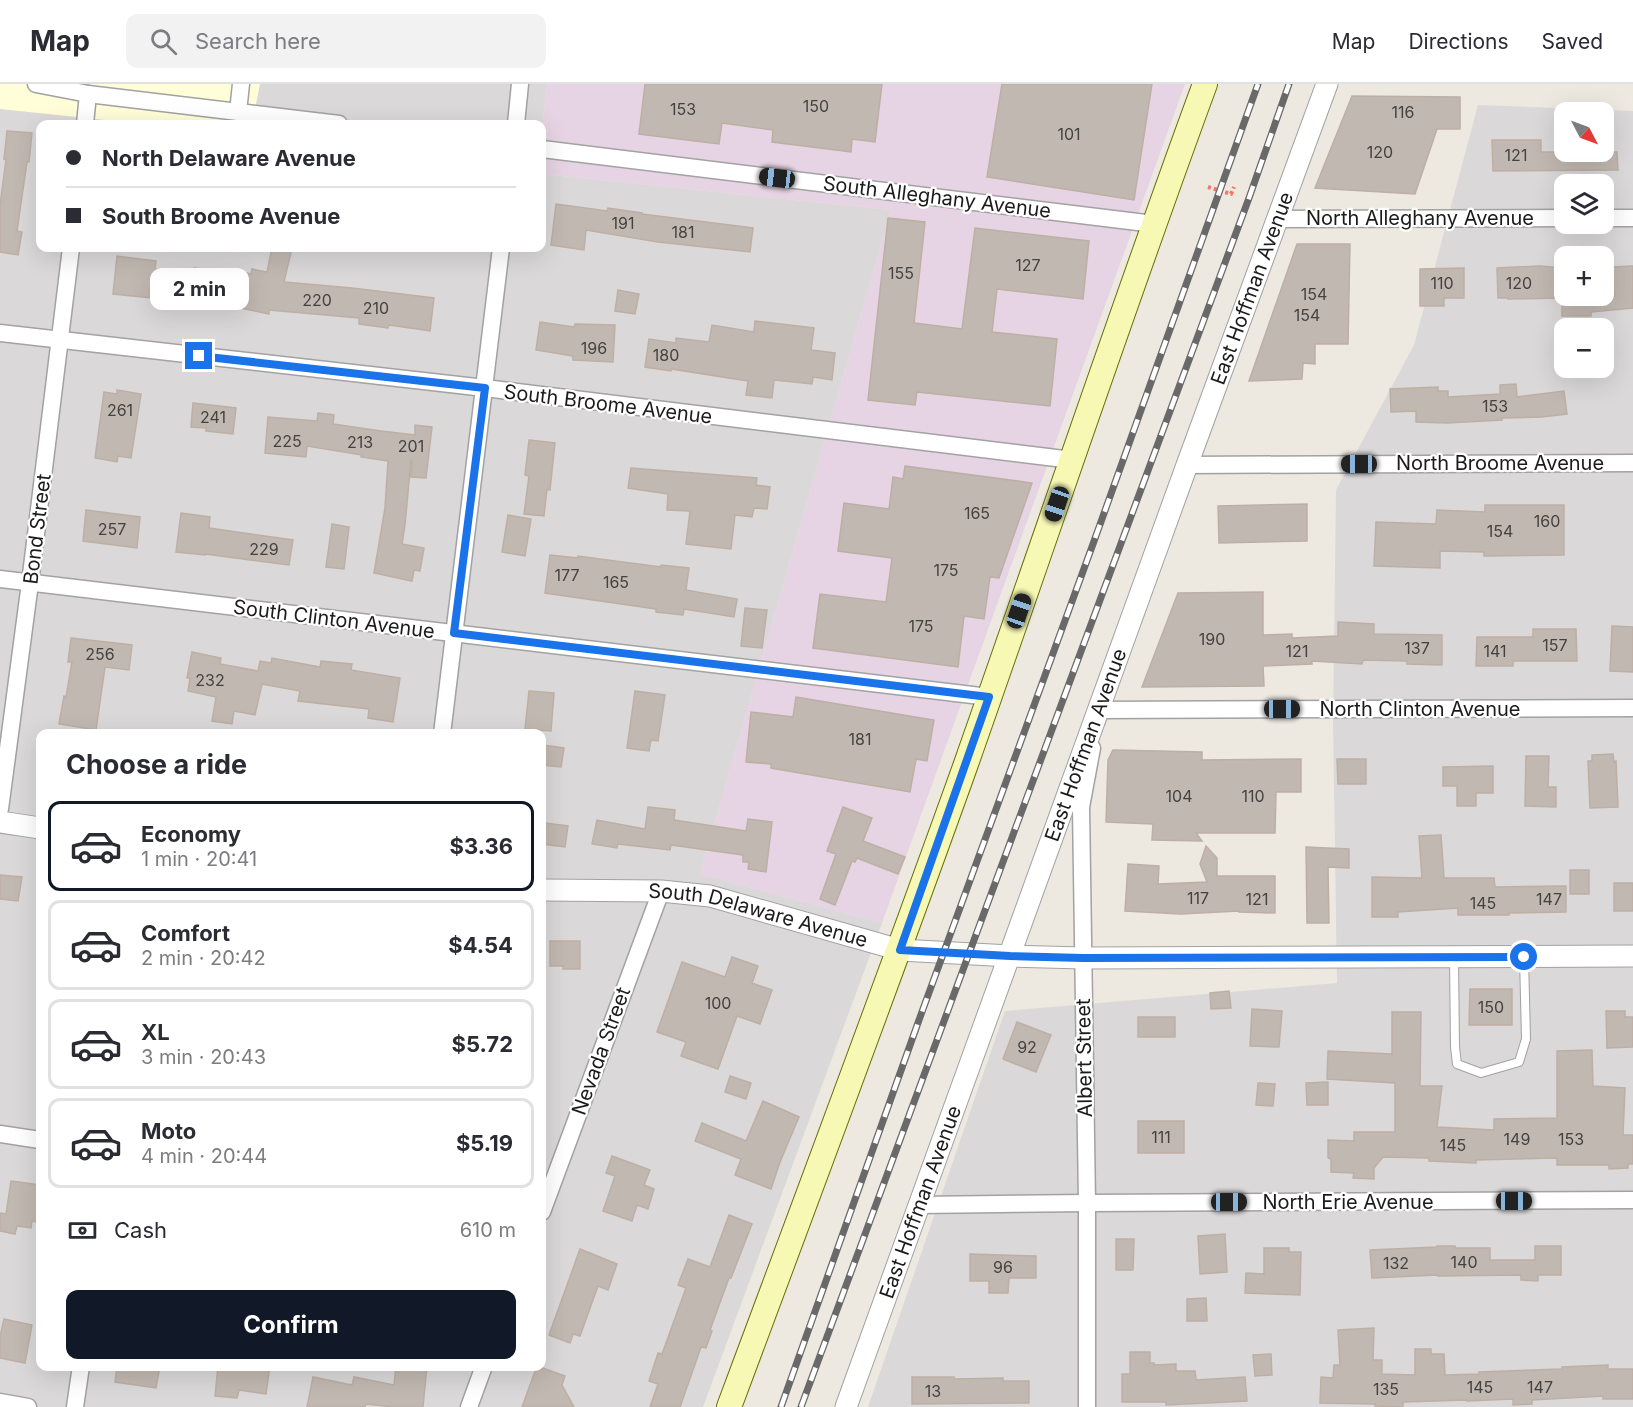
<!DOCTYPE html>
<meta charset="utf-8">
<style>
:root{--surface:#fff;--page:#f2f2f3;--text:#2b2b33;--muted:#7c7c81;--line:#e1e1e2;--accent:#111827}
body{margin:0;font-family:Inter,sans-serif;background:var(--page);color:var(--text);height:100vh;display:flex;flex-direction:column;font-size:22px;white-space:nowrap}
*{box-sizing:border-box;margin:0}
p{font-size:20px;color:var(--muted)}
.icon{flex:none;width:33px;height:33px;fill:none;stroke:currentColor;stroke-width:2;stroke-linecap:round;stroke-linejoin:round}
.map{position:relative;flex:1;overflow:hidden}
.details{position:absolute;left:36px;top:645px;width:510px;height:642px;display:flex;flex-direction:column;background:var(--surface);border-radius:12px;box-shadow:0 6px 24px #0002}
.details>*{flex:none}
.hud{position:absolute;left:36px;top:36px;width:510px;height:132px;border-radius:12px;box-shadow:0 6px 24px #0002;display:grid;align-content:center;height:132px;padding:0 30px;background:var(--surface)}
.needle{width:39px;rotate:131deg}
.fabs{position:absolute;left:1554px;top:18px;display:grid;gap:12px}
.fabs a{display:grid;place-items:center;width:60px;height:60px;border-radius:12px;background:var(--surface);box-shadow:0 6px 24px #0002;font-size:30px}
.end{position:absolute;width:27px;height:27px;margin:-14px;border:8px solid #1a73e8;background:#fff;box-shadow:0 0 0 3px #fff}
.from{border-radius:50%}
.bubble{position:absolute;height:42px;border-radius:12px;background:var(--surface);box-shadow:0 6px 24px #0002;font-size:20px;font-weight:700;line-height:42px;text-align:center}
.car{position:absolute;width:18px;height:36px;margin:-18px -9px;border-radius:8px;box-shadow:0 0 4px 2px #0007;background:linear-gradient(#222 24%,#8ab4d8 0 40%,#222 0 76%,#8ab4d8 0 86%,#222 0)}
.hud b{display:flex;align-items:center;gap:21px;height:57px;font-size:22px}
.hud b+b{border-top:2px solid var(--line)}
.hud i{width:15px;height:15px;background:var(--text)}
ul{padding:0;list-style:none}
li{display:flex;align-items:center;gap:18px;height:90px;margin:0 12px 9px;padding:0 18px;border:3px solid var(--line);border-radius:12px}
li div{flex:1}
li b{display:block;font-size:22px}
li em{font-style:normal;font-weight:700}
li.active{border-color:var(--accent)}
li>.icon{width:54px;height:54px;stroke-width:1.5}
h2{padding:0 30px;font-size:27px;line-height:72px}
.pay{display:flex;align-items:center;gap:15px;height:66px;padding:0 30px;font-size:22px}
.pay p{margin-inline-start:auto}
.button{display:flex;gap:12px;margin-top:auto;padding:12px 30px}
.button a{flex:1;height:69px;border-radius:12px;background:var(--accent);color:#fff;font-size:24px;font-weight:700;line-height:69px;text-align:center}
header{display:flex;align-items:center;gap:36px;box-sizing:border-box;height:84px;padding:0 30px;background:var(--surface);border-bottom:2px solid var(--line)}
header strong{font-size:28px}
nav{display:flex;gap:33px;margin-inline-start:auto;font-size:21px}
.search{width:420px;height:54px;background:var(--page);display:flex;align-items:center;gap:15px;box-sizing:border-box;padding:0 21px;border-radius:12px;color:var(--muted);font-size:22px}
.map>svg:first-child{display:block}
.residential{fill:#dad8d8;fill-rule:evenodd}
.industrial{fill:#e6d3e3}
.education{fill:#fffed8}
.building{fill:#c1b8b1;stroke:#beafa4;stroke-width:1.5}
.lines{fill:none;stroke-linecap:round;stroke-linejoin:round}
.service-casing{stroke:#a2a2a2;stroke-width:10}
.minor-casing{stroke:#a2a2a2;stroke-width:19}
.tertiary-casing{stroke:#a2a2a2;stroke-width:23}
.secondary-casing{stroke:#666f06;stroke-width:26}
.path{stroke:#f87367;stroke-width:4;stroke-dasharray:3 3;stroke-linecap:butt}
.service{stroke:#fff;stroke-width:8}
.minor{stroke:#fff;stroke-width:16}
.tertiary{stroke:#fff;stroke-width:21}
.secondary{stroke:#f6f8b4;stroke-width:24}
.rail-casing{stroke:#696969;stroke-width:7}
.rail{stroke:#fff;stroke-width:4.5;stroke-dasharray:14;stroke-linecap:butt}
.route{stroke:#1a73e8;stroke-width:8}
.labels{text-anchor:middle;stroke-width:4.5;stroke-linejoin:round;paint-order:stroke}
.number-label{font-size:16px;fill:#444240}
.street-label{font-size:20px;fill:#1b1b1b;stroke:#fff}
</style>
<header>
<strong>Map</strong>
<div class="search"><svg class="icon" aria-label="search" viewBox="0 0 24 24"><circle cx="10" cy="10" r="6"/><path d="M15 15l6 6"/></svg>Search here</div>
<nav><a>Map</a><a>Directions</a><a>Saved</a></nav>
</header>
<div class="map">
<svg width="1633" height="1323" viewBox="0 0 1633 1323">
<rect width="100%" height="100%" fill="#ede9e1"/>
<g class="residential">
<path d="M0,0H547L542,46V40H40V164H542V90L891,126L700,790L882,839L703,1323H0ZM40,650H542V1282H40Z"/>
<path d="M1478,21L1633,27V1323H868L1005,927L1337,899L1333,637L1336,406L1414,261ZM1564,28H1604V68H1564ZM1564,100H1604V140H1564ZM1564,172H1604V212H1564ZM1564,244H1604V284H1564Z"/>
</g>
<polygon class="industrial" points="547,0 1185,0 882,839 700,790 891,126 542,90 542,46"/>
<polygon class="education" points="0,0 260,0 252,40 143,40 0,25"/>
<g class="building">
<polygon points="645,0 882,0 875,58 852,55 851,68 772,58 773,46 722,39 719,60 639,50"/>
<polygon points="1002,0 1152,0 1134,116 987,93"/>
<polygon points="1352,12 1460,13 1460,45 1437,45 1415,110 1315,104"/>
<polygon points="7,47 32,49 29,78 27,78 17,147 22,148 18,171 0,168 0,121 6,76 4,75"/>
<polygon points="1492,56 1541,56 1541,68 1617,68 1618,86 1493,87"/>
<polygon points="556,120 607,127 608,124 642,129 642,130 753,144 750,168 658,158 586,146 584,166 551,161"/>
<polygon points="888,134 925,138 914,239 962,245 975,144 1089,157 1083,215 997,205 992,248 1057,255 1050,322 917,308 915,321 868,316"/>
<polygon points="1297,160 1350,160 1348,260 1315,260 1315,280 1303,279 1302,295 1249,297"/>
<polygon points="272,164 292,164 284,198 352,204 434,214 430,247 389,241 388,244 359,240 359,234 269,226 269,230 212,218 212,220 113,210 117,172 156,177 155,185 193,190 194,184 237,189 238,187 251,190 252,185 267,188"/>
<polygon points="1539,182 1564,184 1564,212 1615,212 1612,183 1633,182 1633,224 1591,228 1591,232 1562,232 1562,214 1508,215 1508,214 1498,214 1497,184"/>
<polygon points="1464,184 1464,214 1444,214 1444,222 1420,222 1420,185"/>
<polygon points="618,206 639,210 635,230 615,227"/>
<polygon points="755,237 814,244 811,266 835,269 832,296 813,293 812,300 774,296 772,314 746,311 748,297 671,285 671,287 645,283 649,255 676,259 676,254 709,258 712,241 754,248"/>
<polygon points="540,238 574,243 575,240 615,241 613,278 573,276 573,272 536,266"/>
<polygon points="1516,300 1517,313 1564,307 1567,330 1542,333 1502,334 1502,336 1447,339 1416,338 1416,327 1391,328 1390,305 1438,303 1438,307 1448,307 1448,313 1500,310 1500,301"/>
<polygon points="117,306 141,310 131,374 118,372 117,378 95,374 104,308 117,310"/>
<polygon points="193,319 236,324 233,350 206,347 206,344 191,343"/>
<polygon points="318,329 334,331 333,340 381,347 415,351 415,341 432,343 426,394 411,393 412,377 411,376 405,441 402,460 424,464 420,487 414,486 412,497 374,489 385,424 388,377 361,373 362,371 307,362 306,373 265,369 268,333 317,337"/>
<polygon points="529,356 555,359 550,406 547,405 544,432 524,430 529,392 525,391"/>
<polygon points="905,382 1032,399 999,494 990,493 984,535 964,532 958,583 813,564 820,510 886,518 892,474 838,467 844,419 889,425 893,393 903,395"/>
<polygon points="631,384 757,394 756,401 770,403 767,425 754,424 752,433 735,431 731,465 686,460 690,427 667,426 668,410 628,404"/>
<polygon points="1307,420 1307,457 1219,459 1218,422"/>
<polygon points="1485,421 1564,421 1564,471 1484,472 1484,468 1440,467 1440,484 1374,482 1376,438 1436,440 1437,426 1485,428"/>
<polygon points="86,426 140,433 137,464 83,457"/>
<polygon points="181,429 210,433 209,444 293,456 289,481 205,470 205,471 176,468"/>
<polygon points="508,431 531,435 525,472 502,468"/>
<polygon points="332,440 349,443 344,485 326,483"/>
<polygon points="550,471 578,474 578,472 661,483 661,481 689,484 686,506 737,515 734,533 684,525 683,531 656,528 656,525 545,509"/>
<polygon points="1263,508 1263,551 1292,550 1292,554 1338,552 1338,538 1374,540 1374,550 1442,551 1442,581 1407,580 1407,577 1363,576 1362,580 1312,577 1312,580 1263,582 1264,602 1142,603 1178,509"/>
<polygon points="745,524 767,526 762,564 741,562"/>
<polygon points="1612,542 1633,543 1633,588 1610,587"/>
<polygon points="1533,545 1576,545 1577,577 1513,577 1513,582 1476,582 1477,553 1533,553"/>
<polygon points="71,554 132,561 129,586 105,583 96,646 59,640 64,612 66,613 72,578 68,578"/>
<polygon points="192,568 221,574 220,580 258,587 260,577 271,579 272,574 320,583 321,577 352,580 351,586 400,594 393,638 368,634 369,625 298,617 300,607 262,600 255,631 234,627 232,640 212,637 216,613 188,607 190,594 187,594"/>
<polygon points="529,607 554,609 551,647 525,645"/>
<polygon points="635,607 665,611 658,657 651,656 649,667 627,664"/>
<polygon points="796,613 934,636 927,677 916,675 910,708 771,684 771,680 746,678 751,628 793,633"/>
<polygon points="542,661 564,664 561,683 542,681"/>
<polygon points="1113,666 1202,668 1202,676 1301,675 1301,708 1276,708 1275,749 1196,749 1202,757 1152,756 1153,740 1106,738 1108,676"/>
<polygon points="1613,670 1614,678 1616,677 1618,723 1590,724 1588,677 1592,677 1592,671"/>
<polygon points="1526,672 1549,672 1548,703 1556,703 1556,723 1525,722"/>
<polygon points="1337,675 1366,675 1366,700 1338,700"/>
<polygon points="1493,682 1493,709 1476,709 1476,722 1457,722 1457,702 1443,702 1443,683"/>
<polygon points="648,723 675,726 674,736 746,747 748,735 772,738 766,788 748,785 749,778 743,778 743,771 671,761 670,766 618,760 617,764 592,760 597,736 645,745"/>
<polygon points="843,723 872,734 863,757 905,773 898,790 857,774 855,778 852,777 835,821 820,815 836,770 827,767"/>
<polygon points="545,739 568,742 565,763 542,760"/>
<polygon points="1441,751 1444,794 1494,794 1495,803 1566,802 1566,828 1509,829 1509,831 1458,831 1458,824 1398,828 1398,833 1372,833 1372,793 1422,794 1419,752"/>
<polygon points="1206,762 1217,774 1217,792 1275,792 1275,829 1239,828 1239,827 1181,830 1125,827 1128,780 1159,782 1158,800 1207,798 1200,780"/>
<polygon points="1306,763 1349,765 1349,784 1328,783 1329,839 1307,839"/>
<rect x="1570" y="786" width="19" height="24"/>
<polygon points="0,791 22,793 18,817 0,815"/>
<rect x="1614" y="799" width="19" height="28"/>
<polygon points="550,857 580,857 580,885 563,885 563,882 550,882"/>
<polygon points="732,873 758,882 752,899 772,906 760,940 737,932 718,985 681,972 686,958 657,948 682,878 725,893"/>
<polygon points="1470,905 1512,905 1512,941 1469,941"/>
<polygon points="1229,907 1231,924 1211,925 1210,909"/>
<polygon points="1252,925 1282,927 1279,963 1250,962"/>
<polygon points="1606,927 1625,927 1625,933 1633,933 1633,963 1607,964"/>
<polygon points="1392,928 1421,928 1420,1002 1442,1002 1437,1043 1494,1046 1494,1035 1557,1034 1557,967 1592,966 1593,1002 1625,1004 1623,1051 1633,1051 1633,1080 1628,1080 1628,1084 1609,1085 1609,1081 1557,1081 1557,1074 1476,1076 1476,1079 1429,1077 1429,1074 1383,1073 1374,1084 1374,1095 1353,1094 1354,1089 1331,1088 1331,1075 1328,1074 1328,1056 1354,1057 1354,1048 1395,1048 1395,999 1327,995 1328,967 1392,970"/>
<rect x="1138" y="933" width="37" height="20"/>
<polygon points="1017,938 1051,951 1036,988 1003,975"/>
<polygon points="730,992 751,999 746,1015 725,1008"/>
<polygon points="1328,998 1328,1021 1307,1021 1306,999"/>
<polygon points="1258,999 1275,1000 1273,1022 1256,1021"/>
<polygon points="763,1017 799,1033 780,1078 771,1105 735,1091 741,1075 695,1057 702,1039 746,1057"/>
<rect x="1138" y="1037" width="46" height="32"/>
<polygon points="612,1072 650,1086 644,1101 654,1105 648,1125 637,1121 632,1137 603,1127 615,1092 606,1089"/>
<polygon points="11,1097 40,1101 40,1120 37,1138 32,1137 31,1144 17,1142 15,1150 0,1147 0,1129 6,1130"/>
<polygon points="729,1131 752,1140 731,1194 729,1194 710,1246 712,1247 706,1264 701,1263 680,1323 650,1323 658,1300 649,1297 658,1269 662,1270 686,1204 678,1201 688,1175 710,1183"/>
<polygon points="1225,1150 1227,1188 1200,1190 1198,1152"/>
<polygon points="1116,1155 1134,1155 1133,1186 1116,1186"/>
<polygon points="1437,1162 1455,1162 1455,1164 1490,1164 1490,1176 1535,1176 1535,1162 1561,1162 1561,1191 1538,1191 1538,1197 1521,1196 1521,1191 1438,1192 1438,1191 1372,1194 1370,1166 1437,1163"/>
<polygon points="1264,1164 1289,1164 1289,1168 1301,1168 1300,1211 1245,1209 1246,1189 1264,1190"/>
<polygon points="580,1165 617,1180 608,1206 598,1202 580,1252 573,1250 570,1259 549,1251"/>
<polygon points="970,1170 1036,1172 1036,1194 1009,1194 1008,1209 989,1209 989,1197 970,1197"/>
<polygon points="1206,1214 1207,1237 1187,1237 1187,1215"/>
<polygon points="4,1235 32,1241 25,1279 0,1274 0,1253"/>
<polygon points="1374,1244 1373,1276 1382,1276 1382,1290 1415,1291 1415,1265 1431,1265 1431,1270 1444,1270 1445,1291 1479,1290 1479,1288 1562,1285 1562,1283 1608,1281 1608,1285 1633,1285 1633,1315 1603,1315 1603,1312 1532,1316 1532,1320 1513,1321 1513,1315 1467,1317 1467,1316 1403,1318 1403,1323 1375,1322 1375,1320 1320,1319 1321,1293 1333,1294 1334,1281 1340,1281 1338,1246"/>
<polygon points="1130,1268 1150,1268 1150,1279 1154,1279 1154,1281 1176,1280 1176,1287 1195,1287 1196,1296 1245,1293 1247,1317 1166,1321 1166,1318 1122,1318 1122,1290 1130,1290"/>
<polygon points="1271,1270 1272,1291 1255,1292 1253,1271"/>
<polygon points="117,1282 160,1282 156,1304 115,1298"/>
<polygon points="218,1282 270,1282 266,1310 239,1306 237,1314 215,1312"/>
<polygon points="396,1282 427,1282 423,1323 394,1323 366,1320 365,1323 307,1323 313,1293 352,1301 354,1293 394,1301"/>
<polygon points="537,1282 565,1292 562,1301 574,1323 522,1323"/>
<polygon points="912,1293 954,1293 954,1295 1003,1294 1003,1297 1029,1297 1029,1319 912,1320"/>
</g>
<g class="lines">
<defs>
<polyline id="service" points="1454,873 1455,963 1457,980 1481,989 1519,978 1526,955 1524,873"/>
<g id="minor">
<polyline points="36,0 88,10 339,40"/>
<polyline points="238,28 241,0"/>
<polyline points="85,40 88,10"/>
<polyline points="516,40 520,0"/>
<polyline points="542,65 1154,140"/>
<polyline points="1604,134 1633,134"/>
<polyline points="1276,135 1564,134"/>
<polyline points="0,249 485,304 1072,376"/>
<polyline points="1187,381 1633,379"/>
<polyline points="0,495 989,613"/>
<polyline points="1097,636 1098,626 1633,624"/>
<polyline points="442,650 501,164"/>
<polyline points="0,725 30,499 71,164"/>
<polyline points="0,1050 40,1056"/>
<polyline points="919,1121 1087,1119 1633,1116"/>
<polyline points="542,1128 661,807"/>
<polyline points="0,1318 28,1323"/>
<polyline points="75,1323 81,1282"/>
<polyline points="469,1323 484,1282"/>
<polyline points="1087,1323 1087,1119 1081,723 1092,664"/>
</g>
<g id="tertiary">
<polyline points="0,738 40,744"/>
<path id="s1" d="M542,806L661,807L710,812L900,866L1010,872L1083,874L1633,872"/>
<path id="s2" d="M846,1323L1187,381L1327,0"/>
</g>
<path id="secondary" d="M729,1323C809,1109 889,895 966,680C1046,453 1122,225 1205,0"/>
</defs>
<use href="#service" class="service-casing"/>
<use href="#minor" class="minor-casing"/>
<use href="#tertiary" class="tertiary-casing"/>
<use href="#secondary" class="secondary-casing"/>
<polyline class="path" points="1208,103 1231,110 1234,103"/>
<use href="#service" class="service"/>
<use href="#minor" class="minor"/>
<use href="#tertiary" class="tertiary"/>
<use href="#secondary" class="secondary"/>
<defs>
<g id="rail">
<polyline points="781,1323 919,936 1093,460 1258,0"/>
<polyline points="801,1323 1249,114 1289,0"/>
</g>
</defs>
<use href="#rail" class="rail-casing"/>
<use href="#rail" class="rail"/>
</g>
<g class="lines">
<polyline class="route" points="199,272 485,304 454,549 989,613 900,866 1010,872 1083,874 1524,873"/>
</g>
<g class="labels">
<g class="number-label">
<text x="816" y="28">150</text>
<text x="683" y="31">153</text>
<text x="1403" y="34">116</text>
<text x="1069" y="56">101</text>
<text x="1380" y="74">120</text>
<text x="1516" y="77">121</text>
<text x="623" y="145">191</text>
<text x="683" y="154">181</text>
<text x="1028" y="187">127</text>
<text x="901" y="195">155</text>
<text x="1442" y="205">110</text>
<text x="1519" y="205">120</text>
<text x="1314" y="216">154</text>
<text x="317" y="222">220</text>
<text x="376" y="230">210</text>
<text x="1307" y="237">154</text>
<text x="594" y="270">196</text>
<text x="666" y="277">180</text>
<text x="1495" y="328">153</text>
<text x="120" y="332">261</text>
<text x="213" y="339">241</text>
<text x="287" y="363">225</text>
<text x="360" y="364">213</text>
<text x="411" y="368">201</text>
<text x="977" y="435">165</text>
<text x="1547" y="443">160</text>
<text x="112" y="451">257</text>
<text x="1500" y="453">154</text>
<text x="264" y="471">229</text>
<text x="946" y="492">175</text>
<text x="567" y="497">177</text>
<text x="616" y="504">165</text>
<text x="921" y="548">175</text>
<text x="1212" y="561">190</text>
<text x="1555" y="567">157</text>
<text x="1417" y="570">137</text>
<text x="1297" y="573">121</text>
<text x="1495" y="573">141</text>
<text x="100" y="576">256</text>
<text x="210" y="602">232</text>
<text x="860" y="661">181</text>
<text x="1179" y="718">104</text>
<text x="1253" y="718">110</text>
<text x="1198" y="820">117</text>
<text x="1257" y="821">121</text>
<text x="1549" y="821">147</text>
<text x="1483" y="825">145</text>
<text x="718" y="925">100</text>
<text x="1491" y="929">150</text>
<text x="1027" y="969">92</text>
<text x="1161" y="1059">111</text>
<text x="1517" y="1061">149</text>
<text x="1571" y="1061">153</text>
<text x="1453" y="1067">145</text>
<text x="1464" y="1184">140</text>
<text x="1396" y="1185">132</text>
<text x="1003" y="1189">96</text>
<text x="1480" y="1309">145</text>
<text x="1540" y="1309">147</text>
<text x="1386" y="1311">135</text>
<text x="933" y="1313">13</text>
</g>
<g class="street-label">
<text transform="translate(937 113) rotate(7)" y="7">South Alleghany Avenue</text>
<text x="1420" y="141">North Alleghany Avenue</text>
<text dy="7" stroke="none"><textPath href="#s2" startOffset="1190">East Hoffman Avenue</textPath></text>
<text transform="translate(608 320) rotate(7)" y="7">South Broome Avenue</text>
<text x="1500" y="386">North Broome Avenue</text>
<text transform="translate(37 445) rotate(-83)" y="7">Bond Street</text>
<text transform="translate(334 535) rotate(7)" y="7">South Clinton Avenue</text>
<text x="1420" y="632">North Clinton Avenue</text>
<text dy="7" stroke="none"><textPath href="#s2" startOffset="704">East Hoffman Avenue</textPath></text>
<text dy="7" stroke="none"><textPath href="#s1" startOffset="219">South Delaware Avenue</textPath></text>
<text transform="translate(601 967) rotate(-70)" y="7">Nevada Street</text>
<text transform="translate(1084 974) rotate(-91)" y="7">Albert Street</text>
<text dy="7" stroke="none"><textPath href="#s2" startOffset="218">East Hoffman Avenue</textPath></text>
<text x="1348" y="1125">North Erie Avenue</text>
</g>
</g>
</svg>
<div class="fabs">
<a><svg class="needle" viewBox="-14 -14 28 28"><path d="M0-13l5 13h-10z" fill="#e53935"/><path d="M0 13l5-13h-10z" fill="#7c7c81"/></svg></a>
<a><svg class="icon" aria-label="layers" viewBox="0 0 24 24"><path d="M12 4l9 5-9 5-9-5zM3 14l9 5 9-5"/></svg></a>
<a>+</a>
<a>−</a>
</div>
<i class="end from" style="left:1524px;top:873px"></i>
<i class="end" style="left:199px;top:272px"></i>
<div class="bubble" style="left:150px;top:184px;width:99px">2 min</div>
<i class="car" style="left:777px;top:94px;rotate:277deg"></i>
<i class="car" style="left:1359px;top:380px;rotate:270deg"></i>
<i class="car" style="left:1057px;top:420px;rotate:199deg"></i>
<i class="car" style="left:1019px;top:527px;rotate:19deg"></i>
<i class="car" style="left:1282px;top:625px;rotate:90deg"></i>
<i class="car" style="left:1514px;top:1117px;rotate:90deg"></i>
<i class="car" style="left:1229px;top:1118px;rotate:90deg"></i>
<div class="hud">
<b><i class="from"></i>North Delaware Avenue</b>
<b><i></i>South Broome Avenue</b>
</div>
<section class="details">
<h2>Choose a ride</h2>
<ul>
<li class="active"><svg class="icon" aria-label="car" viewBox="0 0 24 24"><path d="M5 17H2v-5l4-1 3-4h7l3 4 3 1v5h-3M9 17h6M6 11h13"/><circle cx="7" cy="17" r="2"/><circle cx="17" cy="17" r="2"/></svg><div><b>Economy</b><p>1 min · 20:41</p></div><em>$3.36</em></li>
<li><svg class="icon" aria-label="car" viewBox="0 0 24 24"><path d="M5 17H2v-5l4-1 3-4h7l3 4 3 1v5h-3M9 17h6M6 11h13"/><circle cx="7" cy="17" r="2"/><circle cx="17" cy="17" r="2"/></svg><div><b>Comfort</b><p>2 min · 20:42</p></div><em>$4.54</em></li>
<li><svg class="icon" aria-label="car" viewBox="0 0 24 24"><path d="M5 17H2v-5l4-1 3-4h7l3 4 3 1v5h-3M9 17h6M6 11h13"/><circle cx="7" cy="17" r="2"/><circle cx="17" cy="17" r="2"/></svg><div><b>XL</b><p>3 min · 20:43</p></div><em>$5.72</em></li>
<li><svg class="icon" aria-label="car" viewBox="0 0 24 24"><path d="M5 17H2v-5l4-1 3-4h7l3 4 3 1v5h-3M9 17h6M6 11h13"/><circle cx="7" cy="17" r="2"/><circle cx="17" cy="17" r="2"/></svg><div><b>Moto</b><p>4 min · 20:44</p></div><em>$5.19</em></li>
</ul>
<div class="pay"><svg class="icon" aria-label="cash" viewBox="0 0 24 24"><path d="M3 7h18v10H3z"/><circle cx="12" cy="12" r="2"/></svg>Cash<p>610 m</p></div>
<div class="button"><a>Confirm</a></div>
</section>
</div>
